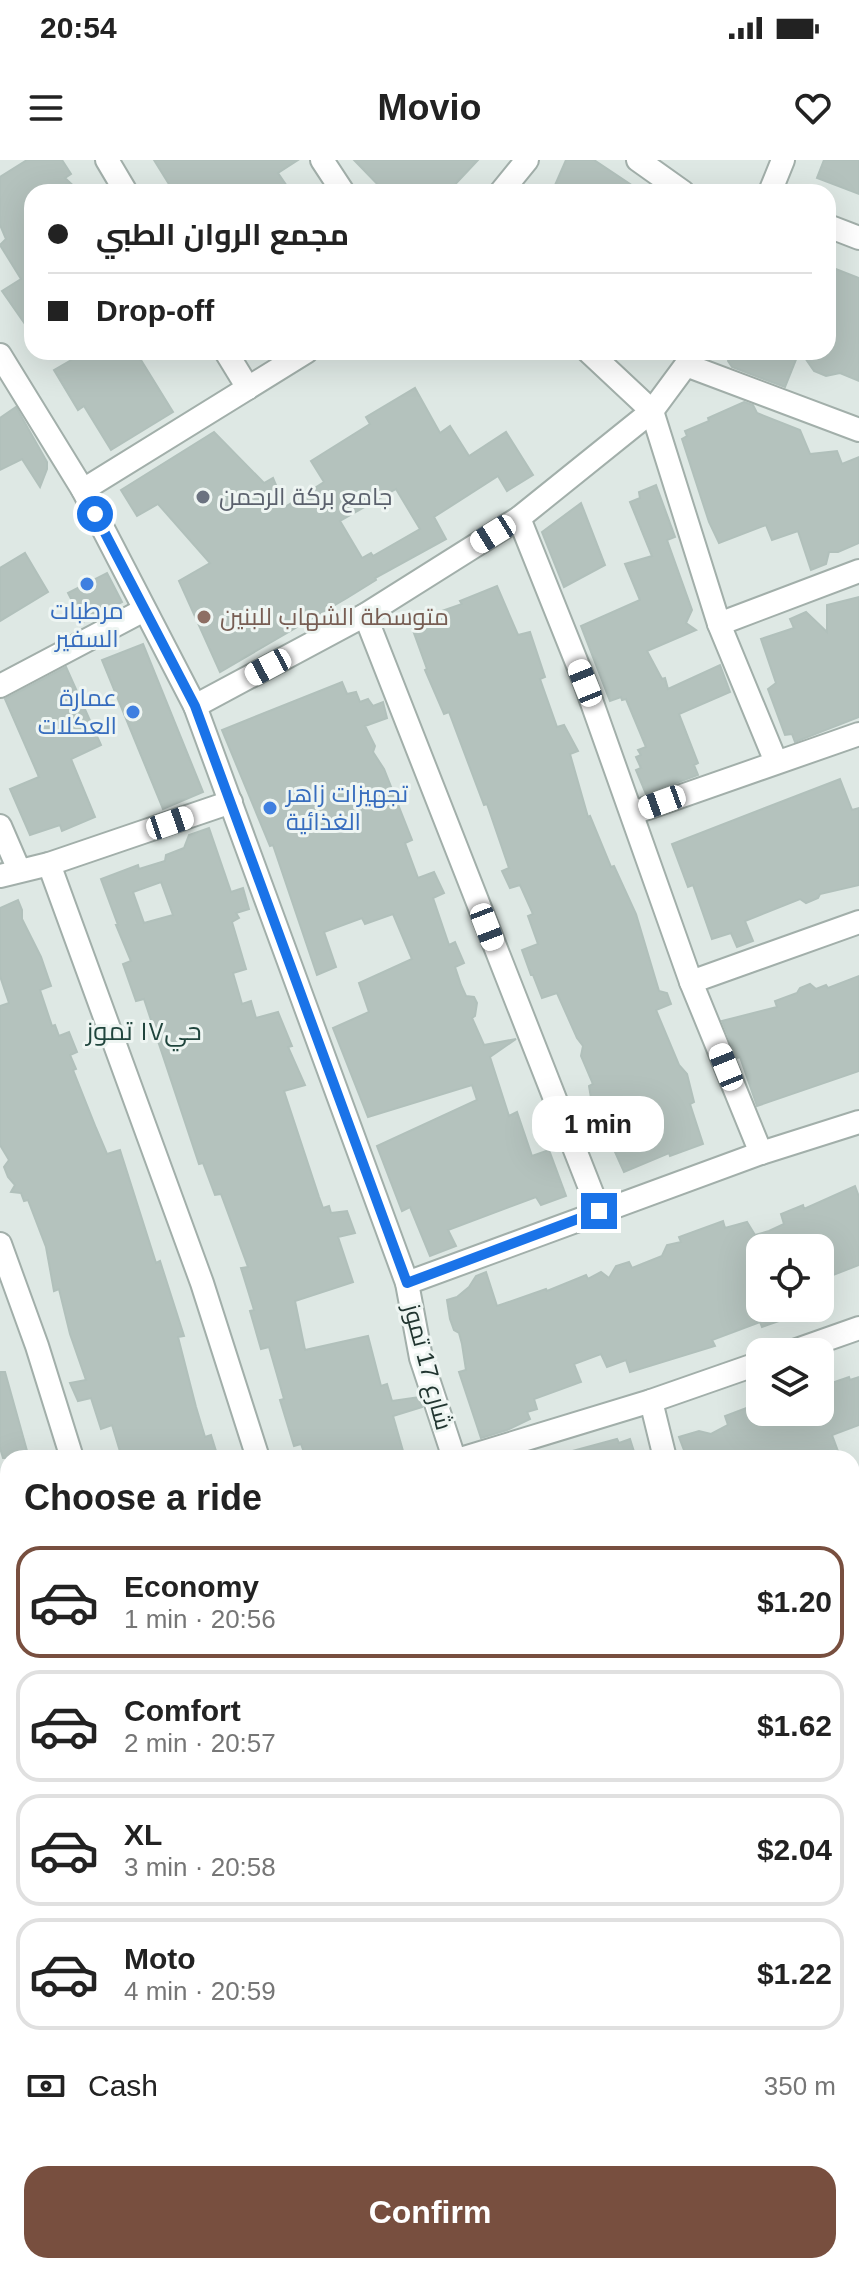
<!DOCTYPE html>
<meta charset="utf-8">
<style>
:root{--surface:#fff;--page:#f6f6f6;--text:#222;--muted:#767676;--line:#e0e0e0;--accent:#784f3f}
body{margin:0;font-family:Arial,Cairo,sans-serif;background:var(--page);color:var(--text);height:100vh;display:flex;flex-direction:column;font-size:30px;white-space:nowrap}
*{box-sizing:border-box;margin:0}
p{font-size:26px;color:var(--muted)}
.icon{flex:none;width:44px;height:44px;fill:none;stroke:currentColor;stroke-width:2;stroke-linecap:round;stroke-linejoin:round}
.map{position:relative;flex:1;overflow:hidden}
.side{position:absolute;left:0px;top:1290px;width:860px;height:824px;display:flex;flex-direction:column;background:var(--surface);border-radius:24px 24px 0 0;box-shadow:0 8px 32px #0002}
.side>*{flex:none}
.guide{position:absolute;left:24px;top:24px;width:812px;height:176px;border-radius:24px;box-shadow:0 8px 32px #0002;display:grid;align-content:center;height:176px;padding:0 24px;background:var(--surface)}
.fabs{position:absolute;left:746px;top:1074px;display:grid;gap:16px}
.fabs a{display:grid;place-items:center;width:88px;height:88px;border-radius:16px;background:var(--surface);box-shadow:0 8px 32px #0002;font-size:40px}
.end{position:absolute;width:36px;height:36px;margin:-18px;border:10px solid #1a73e8;background:#fff;box-shadow:0 0 0 4px #fff}
.from{border-radius:50%}
.bubble{position:absolute;height:56px;border-radius:24px;background:var(--surface);box-shadow:0 8px 32px #0002;font-size:26px;font-weight:700;line-height:56px;text-align:center}
.car{position:absolute;width:24px;height:48px;margin:-24px -12px;border-radius:10px;box-shadow:0 0 6px 2px #0007;background:linear-gradient(#fff 24%,#345 0 40%,#fff 0 76%,#345 0 86%,#fff 0)}
.guide b{display:flex;align-items:center;gap:28px;height:76px;font-size:30px}
.guide b+b{border-top:2px solid var(--line)}
.guide i{width:20px;height:20px;background:var(--text)}
ul{padding:0;list-style:none}
li{display:flex;align-items:center;gap:24px;height:112px;margin:0 16px 12px;padding:0 8px;border:4px solid var(--line);border-radius:24px}
li div{flex:1}
li b{display:block;font-size:30px}
li em{font-style:normal;font-weight:700}
li.selected{border-color:var(--accent)}
li>.icon{width:72px;height:72px;stroke-width:1.5}
h2{padding:0 24px;font-size:36px;line-height:96px}
.pay{display:flex;align-items:center;gap:20px;height:88px;padding:0 24px;font-size:30px}
.pay p{margin-inline-start:auto}
.primary-button{display:flex;gap:16px;margin-top:auto;padding:16px 24px}
.primary-button a{flex:1;height:92px;border-radius:24px;background:var(--accent);color:#fff;font-size:32px;font-weight:700;line-height:92px;text-align:center}
.status{display:flex;justify-content:space-between;align-items:center;height:56px;padding:0 40px;background:var(--surface);direction:ltr}
.status svg{height:22px;fill:currentColor}
header{display:flex;justify-content:space-between;align-items:center;height:104px;padding:0 24px;background:var(--surface);font-size:36px;font-weight:700}
.map>svg:first-child{display:block}
.building{fill:#b4c2bd;stroke:#b1c0bb;stroke-width:2;fill-rule:evenodd}
.lines{fill:none;stroke-linecap:round;stroke-linejoin:round}
.street-casing{stroke:#a2afaa;stroke-width:26}
.street{stroke:#fff;stroke-width:22}
.route{stroke:#1a73e8;stroke-width:10}
.worship-dot{fill:#6b7280;stroke:#eef5f2;stroke-width:3}
.shop-dot{fill:#3f7fe0;stroke:#eef5f2;stroke-width:3}
.education-dot{fill:#8d6e63;stroke:#eef5f2;stroke-width:3}
.labels{text-anchor:middle;stroke-width:6;stroke-linejoin:round;paint-order:stroke}
.worship-label{font-size:24px;fill:#5b616d;stroke:#eef5f2;text-anchor:start}
.shop-label{font-size:24px;fill:#366cbe;stroke:#eef5f2}
.education-label{font-size:24px;fill:#785e54;stroke:#eef5f2;text-anchor:start}
.street-label{font-size:24px;fill:#213530;stroke:#eef5f2}
.neighbourhood-label{font-size:26px;fill:#20453d;stroke:#eef5f2}
</style>
<div class="status"><b>20:54</b><svg viewBox="0 0 49 12"><path d="M0 12V9h3v3zM5 12V6h3v6zM10 12V3h3v9zM15 12V0h3v12zM26 1h20v11H26zM47 4h2v5h-2z"/></svg></div>
<header><svg class="icon" aria-label="menu" viewBox="0 0 24 24"><path d="M4 6h16M4 12h16M4 18h16"/></svg>Movio<svg class="icon" aria-label="heart" viewBox="0 0 24 24"><path d="M12 20l-8-8c-3-5 5-10 8-4 3-6 11-1 8 4z"/></svg></header>
<div class="map">
<svg width="859" height="2114" viewBox="0 0 859 2114">
<rect width="100%" height="100%" fill="#dee8e4"/>
<g class="building">
<polygon points="27,0 62,0 71,14 65,18 80,32 32,32 32,174 2,131 21,119 0,85 6,79 0,65 0,17"/>
<polygon points="154,0 298,0 278,13 291,32 182,32 177,25 172,29"/>
<polygon points="354,0 478,0 448,32 385,32"/>
<polygon points="566,0 594,0 642,32 552,32"/>
<polygon points="824,0 859,0 859,34 817,18"/>
<polygon points="828,106 859,118 859,221 840,213 826,216 814,211 801,192 828,192"/>
<polygon points="69,192 136,192 173,252 111,290 84,246 78,250 54,210 73,199"/>
<polygon points="732,192 799,192 785,227 732,207 728,201"/>
<path d="M415,228L440,273L450,266L469,296L506,272L533,315L507,331L498,316L434,357L446,379L375,418L376,420L347,438L220,512L179,421L210,403L158,344L137,356L121,330L214,272L264,323L273,318L285,347L324,322L311,301L370,264L366,257ZM396,329L420,369L373,396L371,393L362,398L340,361Z"/>
<polygon points="744,242 753,245 757,253 800,270 810,294 837,291 842,304 859,297 859,383 838,392 829,392 826,404 811,410 798,371 772,380 766,365 719,383 709,362 682,279 687,276 685,271 709,261 708,258"/>
<polygon points="16,247 47,302 47,309 40,327 22,299 0,310 0,258"/>
<polygon points="656,325 675,377 667,380 692,450 686,463 696,470 647,491 662,519 665,518 668,529 720,505 730,532 679,554 698,603 694,605 698,615 646,634 636,610 641,608 636,597 641,595 638,590 646,587 626,539 622,540 621,537 610,541 581,466 640,440 625,404 652,396 630,342 640,338 639,332"/>
<polygon points="581,343 605,405 564,427 542,372"/>
<polygon points="25,393 48,432 0,461 0,408"/>
<polygon points="107,413 122,442 83,462 68,433"/>
<polygon points="497,426 518,475 530,472 545,517 540,519 557,567 564,565 578,591 570,594 588,657 590,656 611,707 614,706 636,754 659,831 667,833 671,844 656,850 679,905 687,914 694,942 690,944 703,984 670,996 669,993 624,1012 607,974 593,950 589,926 593,924 581,896 583,886 577,878 557,833 542,838 533,815 531,815 522,790 538,784 528,756 533,754 520,725 510,728 502,711 509,708 487,644 484,645 449,552 444,554 425,510 427,509 410,462 462,444 460,441"/>
<polygon points="859,437 859,557 795,582 792,574 785,575 768,529 776,523 761,479 794,468 790,459 806,452 827,472 827,445"/>
<polygon points="143,484 203,632 163,649 102,500"/>
<polygon points="66,507 101,585 71,599 95,657 62,671 60,665 30,675 10,629 39,617 5,539"/>
<polygon points="342,522 347,534 356,532 360,542 368,539 373,546 383,542 387,558 365,566 375,586 373,592 384,609 412,680 405,683 418,718 434,712 444,733 433,738 449,785 455,782 464,803 455,807 461,825 466,836 474,837 477,843 475,856 472,858 484,885 516,879 490,897 509,956 517,952 532,996 549,990 566,1036 541,1045 536,1037 448,1070 456,1086 430,1096 410,1047 402,1051 377,986 477,940 472,925 368,957 333,868 369,852 359,823 412,799 393,754 365,764 362,758 324,772 336,807 317,815 273,685 270,686 222,570"/>
<polygon points="840,619 852,650 859,648 859,725 820,734 818,738 806,743 800,739 745,761 753,781 737,787 731,773 712,779 693,725 688,727 672,684"/>
<path d="M209,668L231,732L243,728L249,749L236,753L239,758L232,762L246,809L233,813L242,844L251,841L256,858L278,852L292,886L288,887L305,925L284,931L319,1037L323,1048L329,1046L331,1053L347,1051L355,1073L338,1077L353,1122L295,1141L305,1190L368,1176L381,1226L387,1224L392,1241L419,1237L422,1247L393,1256L405,1298H306L301,1284L294,1286L280,1240L284,1239L269,1187L261,1189L250,1151L254,1150L241,1108L248,1107L221,1034L215,1035L203,1003L199,1004L144,839L136,841L123,804L131,801L116,765H118L101,719L138,705L139,709L165,701L166,695L184,688L189,675ZM161,722L173,755L144,763L133,732Z"/>
<polygon points="18,740 22,750 22,759 41,797 51,826 40,830 52,866 55,865 59,876 69,872 77,892 70,895 76,909 73,910 96,968 107,994 120,990 156,1103 160,1101 184,1176 178,1177 196,1247 205,1277 211,1275 216,1291 190,1298 122,1298 112,1265 101,1269 91,1238 78,1241 70,1223 86,1220 70,1174 59,1129 54,1131 46,1087 28,1040 24,1041 21,1033 11,1032 15,1025 8,1017 4,1007 9,1000 0,985 0,846 9,843 0,816 0,748"/>
<polygon points="859,816 859,911 757,946 740,897 737,898 722,861 777,847 775,841 797,833 800,828 810,824 816,829 826,825 828,828"/>
<polygon points="855,1026 859,1037 859,1105 820,1120 820,1088 760,1088 760,1148 810,1150 762,1167 760,1162 712,1180 715,1186 630,1212 626,1200 607,1207 601,1194 574,1204 581,1222 534,1239 537,1249 527,1252 530,1259 507,1270 481,1278 459,1212 466,1210 462,1184 459,1173 454,1170 450,1159 447,1140 457,1137 469,1127 476,1116 486,1112 497,1146 546,1129 547,1131 586,1115 588,1119 601,1112 609,1118 616,1106 629,1102 632,1108 662,1096 667,1085 681,1082 679,1077 723,1061 725,1068 747,1062 755,1075 769,1071 784,1064 781,1054 803,1045 804,1049"/>
<polygon points="0,1212 5,1212 29,1298 3,1298 0,1288"/>
<polygon points="849,1217 850,1220 859,1217 859,1265 832,1275 839,1294 829,1298 687,1298 679,1277 699,1271 711,1274 728,1265 725,1256 749,1247 751,1252 820,1252 820,1227"/>
<polygon points="617,1279 619,1283 630,1279 636,1298 566,1298 565,1293"/>
</g>
<g class="lines">
<defs>
<g id="street">
<polyline points="107,0 126,32"/>
<polyline points="322,0 343,32"/>
<polyline points="638,0 683,32"/>
<polyline points="501,32 527,0"/>
<polyline points="770,32 783,0"/>
<polyline points="828,66 859,78"/>
<polyline points="226,192 248,228"/>
<polyline points="589,192 652,251 719,464 776,602"/>
<polyline points="0,195 83,330 195,546 407,1123 421,1198 454,1298"/>
<polyline points="686,205 859,270"/>
<polyline points="83,330 306,192"/>
<polyline points="519,358 585,523 691,822 761,993"/>
<polyline points="365,455 599,1051"/>
<polyline points="719,464 859,411"/>
<polyline points="0,526 144,450"/>
<polyline points="195,546 365,455 519,358 652,251 686,205 693,192"/>
<polyline points="633,653 859,574"/>
<polyline points="0,666 19,710"/>
<polyline points="49,704 202,1123 258,1298"/>
<polyline points="0,716 49,704 231,642"/>
<polyline points="691,822 859,762"/>
<polyline points="0,1084 37,1186 72,1298"/>
<polyline points="407,1123 761,993 859,962"/>
<polyline points="791,1192 859,1168"/>
<polyline points="651,1241 665,1298"/>
<polyline points="464,1298 651,1241 760,1203"/>
<polyline points="852,1355 859,1353"/>
<polyline points="0,1548 8,1547"/>
<polyline points="0,1743 8,1741"/>
<polyline points="852,1878 859,1878"/>
<polyline points="0,1967 8,1966"/>
<polyline points="852,2079 859,2079"/>
<polyline points="288,2114 290,2106"/>
<polyline points="489,2114 491,2106"/>
<polyline points="683,2114 684,2106"/>
</g>
</defs>
<use href="#street" class="street-casing"/>
<use href="#street" class="street"/>
</g>
<g class="lines">
<polyline class="route" points="95,354 195,546 407,1123 599,1051"/>
</g>
<circle class="worship-dot" cx="203" cy="337" r="8"/>
<g class="shop-dot">
<circle cx="87" cy="424" r="8"/>
<circle cx="133" cy="552" r="8"/>
<circle cx="270" cy="648" r="8"/>
</g>
<circle class="education-dot" cx="204" cy="457" r="8"/>
<g class="labels">
<g class="worship-label">
<text x="219" y="345">جامع بركة الرحمن</text>
</g>
<g class="shop-label">
<text x="87" y="459">مرطبات<tspan x="87" dy="28">السفير</tspan></text>
<text x="117" y="546" text-anchor="end">عمارة<tspan x="117" dy="28">العكلات</tspan></text>
<text x="286" y="642" text-anchor="start">تجهيزات زاهر<tspan x="286" dy="28">الغذائية</tspan></text>
</g>
<g class="education-label">
<text x="220" y="465">متوسطة الشهاب للبنين</text>
</g>
<g class="street-label">
<text transform="translate(428 1207) rotate(75)" y="8">شارع 17 تموز</text>
</g>
<g class="neighbourhood-label">
<text x="144" y="880">حي۱۷ تموز</text>
</g>
</g>
</svg>
<div class="fabs">
<a><svg class="icon" aria-label="locate" viewBox="0 0 24 24"><circle cx="12" cy="12" r="6"/><path d="M12 2v4M12 18v4M2 12h4M18 12h4"/></svg></a>
<a><svg class="icon" aria-label="layers" viewBox="0 0 24 24"><path d="M12 4l9 5-9 5-9-5zM3 14l9 5 9-5"/></svg></a>
</div>
<i class="end from" style="left:95px;top:354px"></i>
<i class="end" style="left:599px;top:1051px"></i>
<div class="bubble" style="left:532px;top:936px;width:132px">1 min</div>
<i class="car" style="left:493px;top:374px;rotate:238deg"></i>
<i class="car" style="left:268px;top:507px;rotate:242deg"></i>
<i class="car" style="left:585px;top:523px;rotate:338deg"></i>
<i class="car" style="left:662px;top:642px;rotate:250deg"></i>
<i class="car" style="left:170px;top:663px;rotate:71deg"></i>
<i class="car" style="left:487px;top:767px;rotate:159deg"></i>
<i class="car" style="left:726px;top:907px;rotate:338deg"></i>
<div class="guide">
<b><i class="from"></i>مجمع الروان الطبي</b>
<b><i></i>Drop-off</b>
</div>
<section class="side">
<h2>Choose a ride</h2>
<ul>
<li class="selected"><svg class="icon" aria-label="car" viewBox="0 0 24 24"><path d="M5 17H2v-5l4-1 3-4h7l3 4 3 1v5h-3M9 17h6M6 11h13"/><circle cx="7" cy="17" r="2"/><circle cx="17" cy="17" r="2"/></svg><div><b>Economy</b><p>1 min · 20:56</p></div><em>$1.20</em></li>
<li><svg class="icon" aria-label="car" viewBox="0 0 24 24"><path d="M5 17H2v-5l4-1 3-4h7l3 4 3 1v5h-3M9 17h6M6 11h13"/><circle cx="7" cy="17" r="2"/><circle cx="17" cy="17" r="2"/></svg><div><b>Comfort</b><p>2 min · 20:57</p></div><em>$1.62</em></li>
<li><svg class="icon" aria-label="car" viewBox="0 0 24 24"><path d="M5 17H2v-5l4-1 3-4h7l3 4 3 1v5h-3M9 17h6M6 11h13"/><circle cx="7" cy="17" r="2"/><circle cx="17" cy="17" r="2"/></svg><div><b>XL</b><p>3 min · 20:58</p></div><em>$2.04</em></li>
<li><svg class="icon" aria-label="car" viewBox="0 0 24 24"><path d="M5 17H2v-5l4-1 3-4h7l3 4 3 1v5h-3M9 17h6M6 11h13"/><circle cx="7" cy="17" r="2"/><circle cx="17" cy="17" r="2"/></svg><div><b>Moto</b><p>4 min · 20:59</p></div><em>$1.22</em></li>
</ul>
<div class="pay"><svg class="icon" aria-label="cash" viewBox="0 0 24 24"><path d="M3 7h18v10H3z"/><circle cx="12" cy="12" r="2"/></svg>Cash<p>350 m</p></div>
<div class="primary-button"><a>Confirm</a></div>
</section>
</div>
